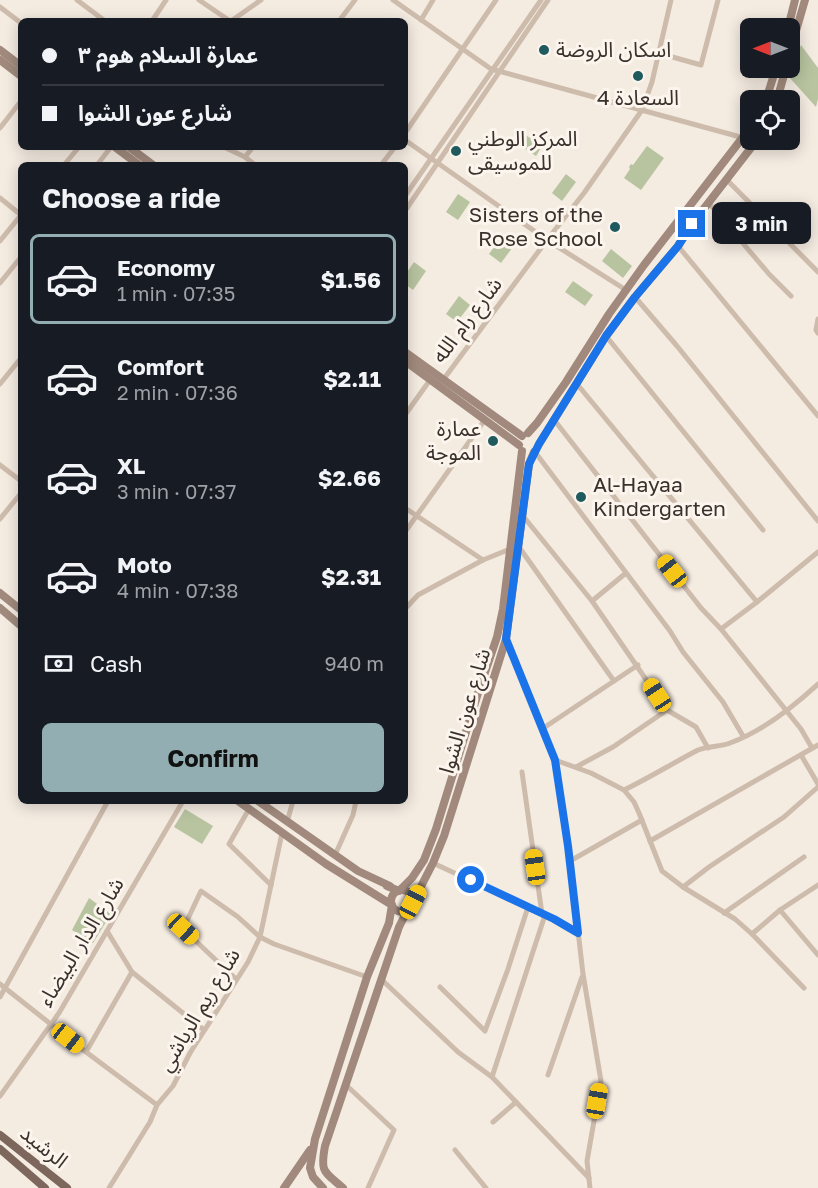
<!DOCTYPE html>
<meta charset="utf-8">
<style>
:root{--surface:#171b24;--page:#242831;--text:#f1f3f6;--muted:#9ea1a6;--line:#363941;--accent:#92aeb2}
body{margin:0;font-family:"Golos Text","Noto Sans Arabic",sans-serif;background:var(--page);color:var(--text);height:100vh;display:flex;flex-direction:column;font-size:22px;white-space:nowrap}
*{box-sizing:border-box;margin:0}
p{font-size:20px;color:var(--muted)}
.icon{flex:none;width:33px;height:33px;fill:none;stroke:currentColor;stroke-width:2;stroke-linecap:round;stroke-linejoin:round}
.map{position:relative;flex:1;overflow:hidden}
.details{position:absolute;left:18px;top:162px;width:390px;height:642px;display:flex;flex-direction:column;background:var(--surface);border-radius:9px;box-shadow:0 3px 15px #0003}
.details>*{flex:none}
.top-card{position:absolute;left:18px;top:18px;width:390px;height:132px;border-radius:9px;box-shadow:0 3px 15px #0003;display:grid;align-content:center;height:132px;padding:0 24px;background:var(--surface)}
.needle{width:39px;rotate:270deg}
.buttons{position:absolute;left:740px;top:18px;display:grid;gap:12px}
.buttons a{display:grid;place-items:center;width:60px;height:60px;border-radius:9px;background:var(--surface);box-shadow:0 3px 15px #0003;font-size:30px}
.end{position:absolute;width:27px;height:27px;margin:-14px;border:8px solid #1a73e8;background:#fff;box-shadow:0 0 0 3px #fff}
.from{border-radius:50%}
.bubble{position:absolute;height:42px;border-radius:9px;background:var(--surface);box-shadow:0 3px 15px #0003;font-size:20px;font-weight:700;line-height:42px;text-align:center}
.car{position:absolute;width:18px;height:36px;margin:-18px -9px;border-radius:8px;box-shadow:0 0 4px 2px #0007;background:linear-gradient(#f5c518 24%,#345 0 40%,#f5c518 0 76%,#345 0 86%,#f5c518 0)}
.top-card b{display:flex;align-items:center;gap:21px;height:57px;font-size:22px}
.top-card b+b{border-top:2px solid var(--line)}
.top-card i{width:15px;height:15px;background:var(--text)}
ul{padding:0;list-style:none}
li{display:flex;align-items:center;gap:18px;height:90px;margin:0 12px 9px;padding:0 12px;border:3px solid transparent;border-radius:9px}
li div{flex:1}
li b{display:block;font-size:22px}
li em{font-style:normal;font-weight:700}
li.current{border-color:var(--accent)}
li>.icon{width:54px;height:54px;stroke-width:1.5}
h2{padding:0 24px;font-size:27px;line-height:72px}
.pay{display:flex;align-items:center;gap:15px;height:66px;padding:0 24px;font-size:22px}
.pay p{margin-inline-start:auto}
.cta{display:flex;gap:12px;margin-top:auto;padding:12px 24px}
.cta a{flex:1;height:69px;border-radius:9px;background:var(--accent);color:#111;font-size:24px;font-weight:700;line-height:69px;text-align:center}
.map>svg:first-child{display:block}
.grass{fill:#b8c4a0}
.forest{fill:url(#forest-firs)}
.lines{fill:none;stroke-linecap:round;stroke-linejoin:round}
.street{stroke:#cdbbac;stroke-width:5}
.secondary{stroke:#a18a7d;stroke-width:8}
.primary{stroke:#7d675c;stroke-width:8}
.route{stroke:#1a73e8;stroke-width:8}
.poi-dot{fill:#1f5a5e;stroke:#fbf5ee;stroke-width:2}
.labels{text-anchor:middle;stroke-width:6;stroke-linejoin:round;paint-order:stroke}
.poi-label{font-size:21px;fill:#3b302b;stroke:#fbf5ee;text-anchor:start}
.street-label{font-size:21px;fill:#3b302b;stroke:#fbf5ee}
</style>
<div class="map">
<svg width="818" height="1188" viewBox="0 0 818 1188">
<defs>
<pattern id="forest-firs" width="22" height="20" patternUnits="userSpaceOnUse" patternTransform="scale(1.5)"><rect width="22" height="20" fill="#b8c4a0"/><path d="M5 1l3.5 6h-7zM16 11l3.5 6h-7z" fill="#97a083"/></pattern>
</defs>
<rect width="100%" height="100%" fill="#f4ebe1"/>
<g class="grass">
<polygon points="801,45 818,68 818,99 816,107 789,77"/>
<polygon points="524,134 542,146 536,156 517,143"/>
<polygon points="647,146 664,158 641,190 624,178 630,169 629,167 631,164 633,165"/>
<polygon points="566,174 576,182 562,201 552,193"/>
<polygon points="458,194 470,202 458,220 446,212"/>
<polygon points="503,235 515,244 501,263 489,254"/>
<polygon points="611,249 632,266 623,278 602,261"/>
<polygon points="414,262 426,271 413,290 405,284 405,275"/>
<polygon points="573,281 593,295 585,306 565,292"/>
<polygon points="459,296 470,305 457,322 446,314"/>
<polygon points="185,809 213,826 202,844 174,827"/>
</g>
<polygon class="forest" points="89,898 111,914 93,943 72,930"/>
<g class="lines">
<g class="street">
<polyline points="77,0 105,21"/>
<polyline points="199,0 230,21"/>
<polyline points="393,0 491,69 744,138"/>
<polyline points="0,7 21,23"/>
<polyline points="421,20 433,0"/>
<polyline points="152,21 166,0"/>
<polyline points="231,21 261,0"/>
<polyline points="339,21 355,0"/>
<polyline points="658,53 701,65 718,0"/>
<polyline points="0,128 21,101"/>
<polyline points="405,133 496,0"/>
<polyline points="405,140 547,240 626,290"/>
<polyline points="224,147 245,157 255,165"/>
<polyline points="245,157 253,147"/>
<polyline points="64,165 79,147"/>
<polyline points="97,165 111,147"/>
<polyline points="381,165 395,147"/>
<polyline points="726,179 818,272"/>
<polyline points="405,196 541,0"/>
<polyline points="0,198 21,215 0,241"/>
<polyline points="708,202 769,274 791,296"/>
<polyline points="405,211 548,0"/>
<polyline points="678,246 818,416"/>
<polyline points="0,283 21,257"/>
<polyline points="635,297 677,346 818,521"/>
<polyline points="818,319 816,330 818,333"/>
<polyline points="606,336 763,530"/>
<polyline points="443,380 547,240 584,193 642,110 652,82 671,0"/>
<polyline points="0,384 21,358"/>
<polyline points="577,384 757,602"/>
<polyline points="405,415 430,380"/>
<polyline points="555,421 701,608 721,629 801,729 812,748"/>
<polyline points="538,456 670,631 683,652 723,702 743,736"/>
<polyline points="0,465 21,481"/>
<polyline points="405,508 483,560 510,549"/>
<polyline points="523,516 592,601 667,710 696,727 708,748"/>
<polyline points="0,519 21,493"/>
<polyline points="405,532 484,421"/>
<polyline points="519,547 614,681"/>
<polyline points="592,601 626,573"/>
<polyline points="405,609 418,595 483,560"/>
<polyline points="721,629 757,602 818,552"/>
<polyline points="506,639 555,760 570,861 583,974 601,1081 587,1161 590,1188"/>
<polyline points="542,729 638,665"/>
<polyline points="801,755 818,784"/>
<polyline points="555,760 591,773 624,790 634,802 639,813 662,871 683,887 735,919 752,934 804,988"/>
<polyline points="576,767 613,747 667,710"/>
<polyline points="522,772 542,914"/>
<path d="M624,790C649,778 673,763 698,750C708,746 720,747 730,743C761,732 794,706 818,684"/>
<polyline points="249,809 229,844 271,885"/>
<polyline points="287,822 293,801"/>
<polyline points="650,841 818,745"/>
<polyline points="335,855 353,815 356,801"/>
<polyline points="570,861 642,820"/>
<polyline points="433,863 542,914 578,933"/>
<polyline points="683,887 709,867 784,817 818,787"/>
<polyline points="780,910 818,955"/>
<polyline points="724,913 804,857"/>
<polyline points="107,931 132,972 204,1030"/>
<polyline points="752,934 780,910 818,885"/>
<polyline points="236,979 183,929 201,891 238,917 260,937 274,944 367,977"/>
<polyline points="381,979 458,1052 492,1077 589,1178"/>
<polyline points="0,984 86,1052 157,1105"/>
<polyline points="440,987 485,1031 508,969 528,907"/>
<polyline points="0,997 108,801"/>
<polyline points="86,1052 132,972"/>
<polyline points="548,1075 582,977"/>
<polyline points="492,1077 545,915"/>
<polyline points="345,1084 394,1130 368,1188"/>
<polyline points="0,1096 59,1013 183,801"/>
<polyline points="493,1122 516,1102"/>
<polyline points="455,1150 486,1188"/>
<polyline points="109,1188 150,1122 157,1105 173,1086 190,1053 248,962 260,937 282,833"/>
</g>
<g class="secondary">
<polyline points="788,28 795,0"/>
<polyline points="0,50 21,66"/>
<polyline points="789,55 805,0"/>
<polyline points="0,60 21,76"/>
<polyline points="766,100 776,68"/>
<polyline points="777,100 786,68"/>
<polyline points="115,147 139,165"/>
<polyline points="129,147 153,165"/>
<polyline points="405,352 522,436"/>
<polyline points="405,361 519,445"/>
<polyline points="528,433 537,423 566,382 609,314 644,265 750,128"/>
<polyline points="539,444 606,336 635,297 678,246 692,224 757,140"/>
<polyline points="0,593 21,610"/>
<polyline points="0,608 21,626"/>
<polyline points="238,801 326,864 392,905 389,923 367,977 315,1139 310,1168 313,1177 323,1188"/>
<polyline points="258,801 358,871 390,886"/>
<polyline points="387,886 399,891 412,878 424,860 436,829 478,693 497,637 503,609 522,451"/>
<circle cx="402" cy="901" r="11"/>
<polyline points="413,902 433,863 444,836 506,639 529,464 534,452"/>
<polyline points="284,1188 310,1150"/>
<path d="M343,1188C324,1171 320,1173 325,1146L399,927L407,911"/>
</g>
<g class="primary">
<polyline points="0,1135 67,1188"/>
<polyline points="0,1149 45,1188"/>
</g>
</g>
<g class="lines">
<polyline class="route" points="471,880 554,919 578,933 568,846 555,760 506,639 529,464 539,444 606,336 635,297 678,246 692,224"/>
</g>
<g class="poi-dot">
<circle cx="544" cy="50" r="6"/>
<circle cx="638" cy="76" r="6"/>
<circle cx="456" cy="151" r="6"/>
<circle cx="615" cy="227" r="6"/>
<circle cx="493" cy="441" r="6"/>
<circle cx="581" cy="497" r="6"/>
</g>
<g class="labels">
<g class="poi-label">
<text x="556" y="57">اسكان الروضة</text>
<text x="638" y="105" text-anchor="middle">السعادة 4</text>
<text x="468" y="146">المركز الوطني<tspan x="468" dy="24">للموسيقى</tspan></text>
<text x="603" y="222" text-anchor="end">Sisters of the<tspan x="603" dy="24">Rose School</tspan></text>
<text x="481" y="436" text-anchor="end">عمارة<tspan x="481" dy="24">الموجة</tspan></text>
<text x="593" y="492">Al-Hayaa<tspan x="593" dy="24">Kindergarten</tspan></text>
</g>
<g class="street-label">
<text transform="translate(467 320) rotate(-53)" y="7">شارع رام الله</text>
<text transform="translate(465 711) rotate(-73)" y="7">شارع عون الشوا</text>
<text transform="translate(81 942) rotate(-59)" y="7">شارع الدار البيضاء</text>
<text transform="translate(199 1010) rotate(-59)" y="7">شارع ريم الرياشي</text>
<text transform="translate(44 1147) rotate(39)" y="7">الرشيد</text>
</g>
</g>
</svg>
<div class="buttons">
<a><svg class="needle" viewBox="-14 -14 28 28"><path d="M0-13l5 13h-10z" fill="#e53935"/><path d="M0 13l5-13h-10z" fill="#9ea1a6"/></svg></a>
<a><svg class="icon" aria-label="locate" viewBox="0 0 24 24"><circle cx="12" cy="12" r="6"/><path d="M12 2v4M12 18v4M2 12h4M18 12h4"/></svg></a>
</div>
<i class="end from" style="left:471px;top:880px"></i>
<i class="end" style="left:692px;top:224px"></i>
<div class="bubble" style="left:712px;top:202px;width:99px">3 min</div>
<i class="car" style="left:672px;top:571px;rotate:322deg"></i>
<i class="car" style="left:657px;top:695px;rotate:327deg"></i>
<i class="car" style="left:535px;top:867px;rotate:352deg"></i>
<i class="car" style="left:413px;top:902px;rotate:28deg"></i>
<i class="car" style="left:183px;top:929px;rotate:133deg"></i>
<i class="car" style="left:68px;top:1038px;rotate:128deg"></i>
<i class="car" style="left:597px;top:1101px;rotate:10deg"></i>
<div class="top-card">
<b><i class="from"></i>عمارة السلام هوم ٣</b>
<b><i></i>شارع عون الشوا</b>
</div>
<section class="details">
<h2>Choose a ride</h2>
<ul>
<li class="current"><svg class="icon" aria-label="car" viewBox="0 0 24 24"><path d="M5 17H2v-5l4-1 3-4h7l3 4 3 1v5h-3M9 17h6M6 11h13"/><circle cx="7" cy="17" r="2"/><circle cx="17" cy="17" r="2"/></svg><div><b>Economy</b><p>1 min · 07:35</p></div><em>$1.56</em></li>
<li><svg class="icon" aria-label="car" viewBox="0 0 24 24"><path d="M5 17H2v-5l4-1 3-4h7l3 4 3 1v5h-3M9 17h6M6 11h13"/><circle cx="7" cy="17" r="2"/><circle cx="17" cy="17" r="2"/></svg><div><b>Comfort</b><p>2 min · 07:36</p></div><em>$2.11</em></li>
<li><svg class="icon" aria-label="car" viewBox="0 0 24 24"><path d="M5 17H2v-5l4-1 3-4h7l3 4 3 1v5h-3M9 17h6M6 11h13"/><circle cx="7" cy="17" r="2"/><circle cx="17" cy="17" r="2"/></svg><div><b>XL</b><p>3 min · 07:37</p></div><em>$2.66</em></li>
<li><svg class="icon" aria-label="car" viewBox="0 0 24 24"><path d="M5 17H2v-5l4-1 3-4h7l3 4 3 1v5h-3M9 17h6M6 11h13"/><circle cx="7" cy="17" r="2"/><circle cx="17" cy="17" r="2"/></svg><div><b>Moto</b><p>4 min · 07:38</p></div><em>$2.31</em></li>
</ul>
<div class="pay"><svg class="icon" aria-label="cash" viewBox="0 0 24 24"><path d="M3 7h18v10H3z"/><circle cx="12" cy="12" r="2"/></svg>Cash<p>940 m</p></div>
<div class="cta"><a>Confirm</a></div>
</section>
</div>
